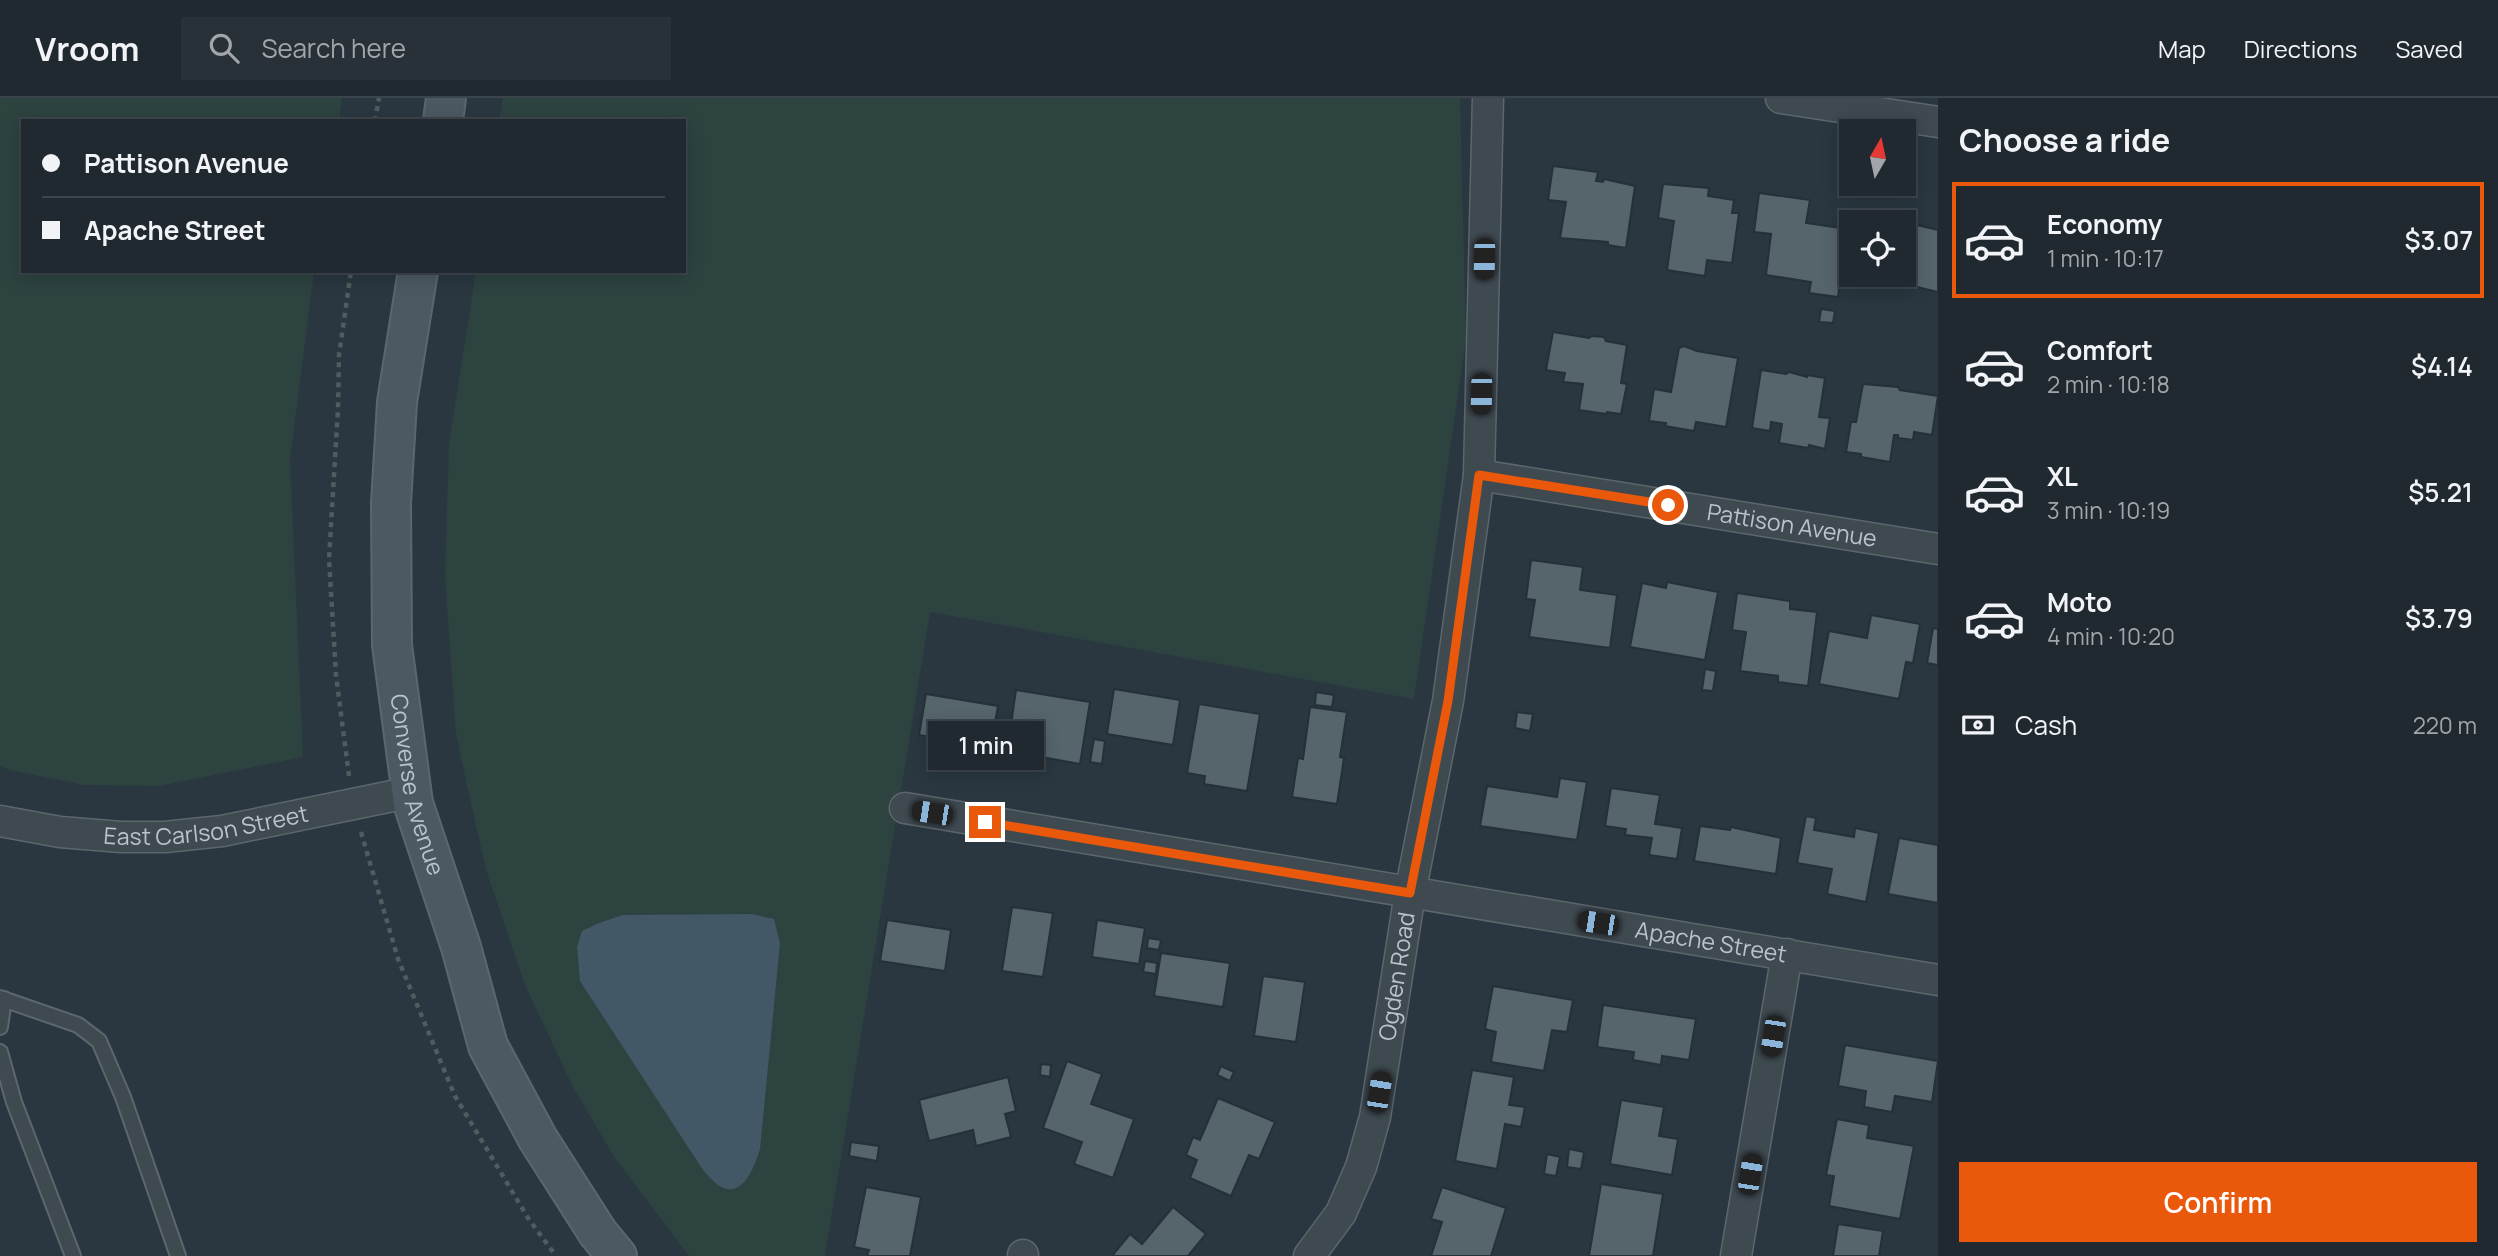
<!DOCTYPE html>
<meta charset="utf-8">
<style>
:root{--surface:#202930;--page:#283138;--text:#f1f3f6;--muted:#a2a6ab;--line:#3d454c;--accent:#ea580c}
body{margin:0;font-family:Manrope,sans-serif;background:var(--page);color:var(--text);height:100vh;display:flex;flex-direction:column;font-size:26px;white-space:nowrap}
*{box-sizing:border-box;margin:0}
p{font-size:23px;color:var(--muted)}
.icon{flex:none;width:38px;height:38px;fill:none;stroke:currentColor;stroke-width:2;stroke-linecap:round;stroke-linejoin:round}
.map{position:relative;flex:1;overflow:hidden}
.drawer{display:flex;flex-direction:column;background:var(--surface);width:560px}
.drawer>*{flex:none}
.guide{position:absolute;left:21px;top:21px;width:665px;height:154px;border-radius:0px;box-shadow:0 4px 18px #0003,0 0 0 2px var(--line);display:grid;align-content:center;height:154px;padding:0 21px;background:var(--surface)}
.needle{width:46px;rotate:9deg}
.buttons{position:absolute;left:1839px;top:21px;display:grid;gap:14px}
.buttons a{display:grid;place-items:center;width:77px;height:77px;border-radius:0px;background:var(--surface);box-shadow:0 4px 18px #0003,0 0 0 2px var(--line);font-size:35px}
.end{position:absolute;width:32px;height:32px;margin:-16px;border:9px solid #ea580c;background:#fff;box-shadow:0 0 0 4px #fff}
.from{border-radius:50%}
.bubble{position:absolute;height:49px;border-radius:0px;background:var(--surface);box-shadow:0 4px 18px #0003,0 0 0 2px var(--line);font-size:23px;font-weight:600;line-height:49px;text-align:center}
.car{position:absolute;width:21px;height:42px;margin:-21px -10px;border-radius:9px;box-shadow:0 0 5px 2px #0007;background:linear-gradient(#222 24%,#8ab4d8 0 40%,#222 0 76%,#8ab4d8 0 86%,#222 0)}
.guide b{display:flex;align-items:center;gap:24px;height:66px;font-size:26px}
.guide b+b{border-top:2px solid var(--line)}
.guide i{width:18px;height:18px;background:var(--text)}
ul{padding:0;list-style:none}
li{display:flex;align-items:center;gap:21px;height:116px;margin:0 14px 10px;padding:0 7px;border:4px solid transparent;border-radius:0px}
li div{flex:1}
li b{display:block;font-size:26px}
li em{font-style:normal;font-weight:600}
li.current{border-color:var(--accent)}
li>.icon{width:63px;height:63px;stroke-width:1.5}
h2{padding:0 21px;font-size:32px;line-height:84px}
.pay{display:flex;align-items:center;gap:18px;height:77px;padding:0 21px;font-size:26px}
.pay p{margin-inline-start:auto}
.cta{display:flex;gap:14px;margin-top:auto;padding:14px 21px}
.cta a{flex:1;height:80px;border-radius:0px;background:var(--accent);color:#fff;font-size:28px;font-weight:600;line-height:80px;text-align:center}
header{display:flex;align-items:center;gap:42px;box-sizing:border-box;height:98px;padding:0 35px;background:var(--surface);border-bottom:2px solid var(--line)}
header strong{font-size:33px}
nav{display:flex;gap:38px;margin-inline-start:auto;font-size:24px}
.search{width:490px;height:63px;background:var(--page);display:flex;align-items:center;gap:18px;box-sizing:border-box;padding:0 24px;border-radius:0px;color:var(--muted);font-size:26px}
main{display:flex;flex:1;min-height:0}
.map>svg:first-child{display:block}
.green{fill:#2d4340}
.water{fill:#425866}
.building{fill:#56646c;stroke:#253037;stroke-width:2}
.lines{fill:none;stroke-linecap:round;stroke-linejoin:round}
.lane-casing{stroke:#5c666d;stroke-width:18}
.street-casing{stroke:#5c666d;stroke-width:33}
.secondary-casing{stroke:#5c666d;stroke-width:42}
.path{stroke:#4c5e5d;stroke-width:4.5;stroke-dasharray:5 5;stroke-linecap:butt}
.lane{stroke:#3e4950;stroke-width:14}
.street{stroke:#3e4950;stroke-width:30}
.secondary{stroke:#4c5962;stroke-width:38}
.route{stroke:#ea580c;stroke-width:9}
.labels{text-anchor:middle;stroke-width:6;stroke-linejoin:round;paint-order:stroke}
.street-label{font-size:23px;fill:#bbc3ca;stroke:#222e35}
</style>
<header>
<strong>Vroom</strong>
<div class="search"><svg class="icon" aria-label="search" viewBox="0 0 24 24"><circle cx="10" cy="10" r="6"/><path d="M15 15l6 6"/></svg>Search here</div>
<nav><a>Map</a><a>Directions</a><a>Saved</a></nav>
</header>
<main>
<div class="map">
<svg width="1938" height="1158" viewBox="0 0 1938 1158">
<rect width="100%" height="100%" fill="#2a3740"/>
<g class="green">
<polygon points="0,0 342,0 339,23 23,23 23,173 314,173 290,362 303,659 160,688 84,687 9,672 0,667"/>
<polygon points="503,0 1460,0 1466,241 1414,601 930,514 825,1158 689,1158 614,1059 572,987 525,887 486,772 466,683 456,636 445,478 449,346 476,173 684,173 684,23 499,23"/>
</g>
<path class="water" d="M751,816L774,821L780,845L760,1051C748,1090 730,1109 701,1069L580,883L577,849L582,833L599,825L623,817Z"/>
<g class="building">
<polygon points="1553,68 1598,74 1596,83 1603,84 1604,81 1635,88 1626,150 1608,147 1608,144 1560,140 1566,104 1548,102"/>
<polygon points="1663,86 1709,90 1708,98 1734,102 1732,115 1739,115 1732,165 1707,162 1705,178 1667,172 1674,123 1658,120"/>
<polygon points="1759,95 1810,102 1806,125 1847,131 1838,199 1809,195 1811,184 1766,177 1771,136 1754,134"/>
<polygon points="1866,114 1911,119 1910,129 1916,130 1917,127 1938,132 1938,194 1901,185 1901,189 1874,185 1876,177 1904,177 1904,124 1865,124"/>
<polygon points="1821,211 1835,213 1833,225 1819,224"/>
<polygon points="1553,234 1589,240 1592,238 1604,239 1606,243 1627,247 1621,285 1627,286 1621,316 1607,314 1606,316 1579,312 1583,286 1563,284 1565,275 1546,272"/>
<polygon points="1684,248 1697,253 1738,260 1726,329 1696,324 1694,333 1665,328 1666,325 1649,323 1654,291 1671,294 1679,250"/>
<polygon points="1761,272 1786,276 1789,274 1807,279 1807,277 1825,280 1819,319 1830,320 1825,351 1809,347 1808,350 1779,345 1782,326 1771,324 1770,333 1752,330"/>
<polygon points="1863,286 1898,289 1900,292 1938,298 1932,337 1914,334 1913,342 1898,340 1898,337 1894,337 1890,364 1861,359 1861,356 1846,354 1851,324 1856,324"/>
<polygon points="1531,462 1583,469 1580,492 1617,497 1610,550 1529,539 1535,502 1526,501"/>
<polygon points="1667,484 1718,494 1705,562 1630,549 1642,485 1666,490"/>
<polygon points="1737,495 1790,503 1790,511 1817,514 1808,588 1778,584 1778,578 1740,573 1746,534 1732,532"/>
<polygon points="1871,517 1920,526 1913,565 1906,564 1899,601 1819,586 1829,533 1867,540"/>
<polygon points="1933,530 1938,531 1938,567 1927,565"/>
<polygon points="1705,571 1716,573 1713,593 1702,592"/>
<polygon points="1114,591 1180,602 1173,647 1107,636"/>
<polygon points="1016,592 1090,604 1080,666 1041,659 1044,638 1010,633"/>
<polygon points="1316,594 1334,597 1332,609 1315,607"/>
<polygon points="926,596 998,608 991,649 919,637"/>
<polygon points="1199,606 1260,616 1247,693 1204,686 1205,678 1187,675"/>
<polygon points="1310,609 1347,614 1340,659 1344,660 1337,706 1292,699 1298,660 1303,661"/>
<polygon points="1517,614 1533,616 1530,633 1515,630"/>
<polygon points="1094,641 1105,643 1102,666 1090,664"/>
<polygon points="1560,680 1587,684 1577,742 1480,728 1487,688 1557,699"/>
<polygon points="1611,690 1660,697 1655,726 1682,730 1677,761 1649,757 1652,740 1625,737 1626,731 1605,728"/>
<polygon points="1806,718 1816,720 1814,732 1854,739 1855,730 1879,735 1866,804 1827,796 1832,771 1797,765"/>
<polygon points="1700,728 1730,732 1731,729 1781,740 1776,776 1694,763"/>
<polygon points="1899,740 1938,747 1938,805 1888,796"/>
<polygon points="1012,809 1053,815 1043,879 1002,873"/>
<polygon points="887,822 951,832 945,873 880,863"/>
<polygon points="1097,822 1145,830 1139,866 1092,859"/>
<polygon points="1148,840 1161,842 1159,852 1147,850"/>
<polygon points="1161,855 1230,865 1223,909 1154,898"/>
<polygon points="1145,863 1157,865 1156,876 1143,874"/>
<polygon points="1263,878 1305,884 1296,944 1254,938"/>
<polygon points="1493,888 1573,902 1567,934 1552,932 1544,973 1491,964 1496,934 1485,931"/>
<polygon points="1603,907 1696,921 1689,962 1662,958 1661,967 1633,962 1634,954 1597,949"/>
<polygon points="1845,947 1938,963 1932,1004 1895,998 1892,1014 1864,1009 1866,993 1838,988"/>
<polygon points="1067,963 1102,976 1091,1006 1134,1021 1113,1080 1074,1066 1082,1044 1043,1030"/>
<polygon points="1041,966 1051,967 1050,979 1040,977"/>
<polygon points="1221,968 1234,974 1230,983 1217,977"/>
<polygon points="1472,972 1514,979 1509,1007 1525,1009 1521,1029 1505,1026 1497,1071 1455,1063"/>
<polygon points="1008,979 1016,1013 1005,1016 1011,1039 976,1048 973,1032 929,1043 919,1002"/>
<polygon points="1218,1000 1275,1024 1259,1061 1249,1057 1231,1098 1190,1080 1197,1062 1186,1057 1193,1039 1200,1042"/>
<polygon points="1621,1002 1664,1009 1659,1038 1678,1041 1672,1077 1610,1066"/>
<polygon points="1837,1021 1869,1027 1867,1040 1914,1048 1900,1121 1829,1108 1834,1078 1826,1077"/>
<polygon points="851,1044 879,1048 877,1063 849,1058"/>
<polygon points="1569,1051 1584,1054 1581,1071 1567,1069"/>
<polygon points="1547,1056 1560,1059 1556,1078 1544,1076"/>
<polygon points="1601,1086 1663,1096 1653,1158 1589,1158"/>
<polygon points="866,1089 921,1099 910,1158 867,1158 869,1152 854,1149"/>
<polygon points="1442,1089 1506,1110 1491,1158 1431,1158 1442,1124 1431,1121"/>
<polygon points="1173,1109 1206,1136 1188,1158 1112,1158 1130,1136 1142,1146"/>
<polygon points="1838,1126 1883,1133 1879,1158 1833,1158"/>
</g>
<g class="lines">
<defs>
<g id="lane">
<polyline points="0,900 78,927 99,943 123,999 178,1158"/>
<polyline points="0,929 4,901"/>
<polyline points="0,954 14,1004 73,1158"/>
</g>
<g id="street">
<polyline points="1781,0 1938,24"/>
<path id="s1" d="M1479,377L1938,451"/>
<path id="s2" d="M905,710L1938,882"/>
<path id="s3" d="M0,723L60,734L121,739H165L222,733L412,694"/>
<polyline points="1023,1157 1023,1158"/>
<path id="s4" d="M1309,1158L1341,1115L1361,1069L1375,1019L1410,795L1448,603L1479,377L1488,0"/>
<polyline points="1736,1158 1787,856"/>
</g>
<g id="secondary">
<polyline points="443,23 446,0"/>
<path id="s5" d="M418,173L397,304L391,405L392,547L413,705L461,849L488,948L538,1041L598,1135L617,1158"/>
</g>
</defs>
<use href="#lane" class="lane-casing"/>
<use href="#street" class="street-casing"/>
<use href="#secondary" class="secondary-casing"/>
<g class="path">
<polyline points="375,23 379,0"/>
<polyline points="349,678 336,577 329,461 338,311 339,257 351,173"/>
<polyline points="361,734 398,861 455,998 528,1120 556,1158"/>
</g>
<use href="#lane" class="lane"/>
<use href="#street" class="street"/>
<use href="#secondary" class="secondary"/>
</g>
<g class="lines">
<polyline class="route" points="985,724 1410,795 1448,603 1479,377 1668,407"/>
</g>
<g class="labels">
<g class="street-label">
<text dy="8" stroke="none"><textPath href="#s1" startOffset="317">Pattison Avenue</textPath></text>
<text dy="8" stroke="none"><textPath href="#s5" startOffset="518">Converse Avenue</textPath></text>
<text dy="8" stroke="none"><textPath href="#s3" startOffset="208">East Carlson Street</textPath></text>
<text dy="8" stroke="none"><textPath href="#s2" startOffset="817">Apache Street</textPath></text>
<text dy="8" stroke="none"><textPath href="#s4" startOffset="298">Ogden Road</textPath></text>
</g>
</g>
</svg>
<div class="buttons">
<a><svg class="needle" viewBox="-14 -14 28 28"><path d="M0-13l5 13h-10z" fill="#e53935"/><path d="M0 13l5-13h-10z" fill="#a2a6ab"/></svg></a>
<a><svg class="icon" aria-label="locate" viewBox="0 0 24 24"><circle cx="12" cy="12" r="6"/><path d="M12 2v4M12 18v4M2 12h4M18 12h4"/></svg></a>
</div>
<i class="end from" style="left:1668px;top:407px"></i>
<i class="end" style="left:985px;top:724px"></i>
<div class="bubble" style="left:928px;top:623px;width:116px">1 min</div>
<i class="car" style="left:1484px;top:161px;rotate:181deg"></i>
<i class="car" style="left:1481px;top:296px;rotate:181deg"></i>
<i class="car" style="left:932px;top:715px;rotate:279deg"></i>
<i class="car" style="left:1598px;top:825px;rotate:279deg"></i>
<i class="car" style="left:1773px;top:938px;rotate:189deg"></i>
<i class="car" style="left:1379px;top:994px;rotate:9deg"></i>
<i class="car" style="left:1750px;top:1076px;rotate:9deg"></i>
<div class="guide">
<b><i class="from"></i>Pattison Avenue</b>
<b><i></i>Apache Street</b>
</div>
</div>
<section class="drawer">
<h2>Choose a ride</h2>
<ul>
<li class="current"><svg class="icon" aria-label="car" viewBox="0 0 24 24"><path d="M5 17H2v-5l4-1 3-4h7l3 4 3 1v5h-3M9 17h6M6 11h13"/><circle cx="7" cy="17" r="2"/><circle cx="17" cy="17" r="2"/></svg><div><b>Economy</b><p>1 min · 10:17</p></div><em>$3.07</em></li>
<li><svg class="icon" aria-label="car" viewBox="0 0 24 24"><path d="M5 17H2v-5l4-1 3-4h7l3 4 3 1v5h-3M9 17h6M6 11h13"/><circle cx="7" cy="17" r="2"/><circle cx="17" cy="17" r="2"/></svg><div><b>Comfort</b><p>2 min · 10:18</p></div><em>$4.14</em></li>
<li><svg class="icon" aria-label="car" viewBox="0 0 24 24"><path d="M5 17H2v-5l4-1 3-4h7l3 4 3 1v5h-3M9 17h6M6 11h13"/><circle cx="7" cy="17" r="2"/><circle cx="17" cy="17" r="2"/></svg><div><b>XL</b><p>3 min · 10:19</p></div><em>$5.21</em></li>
<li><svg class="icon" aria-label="car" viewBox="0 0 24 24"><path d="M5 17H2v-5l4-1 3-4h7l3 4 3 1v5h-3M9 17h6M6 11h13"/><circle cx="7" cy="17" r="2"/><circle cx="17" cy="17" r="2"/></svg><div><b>Moto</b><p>4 min · 10:20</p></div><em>$3.79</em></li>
</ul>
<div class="pay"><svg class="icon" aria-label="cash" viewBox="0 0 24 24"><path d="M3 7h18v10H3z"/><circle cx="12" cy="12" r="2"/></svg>Cash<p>220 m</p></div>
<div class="cta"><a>Confirm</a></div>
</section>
</main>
